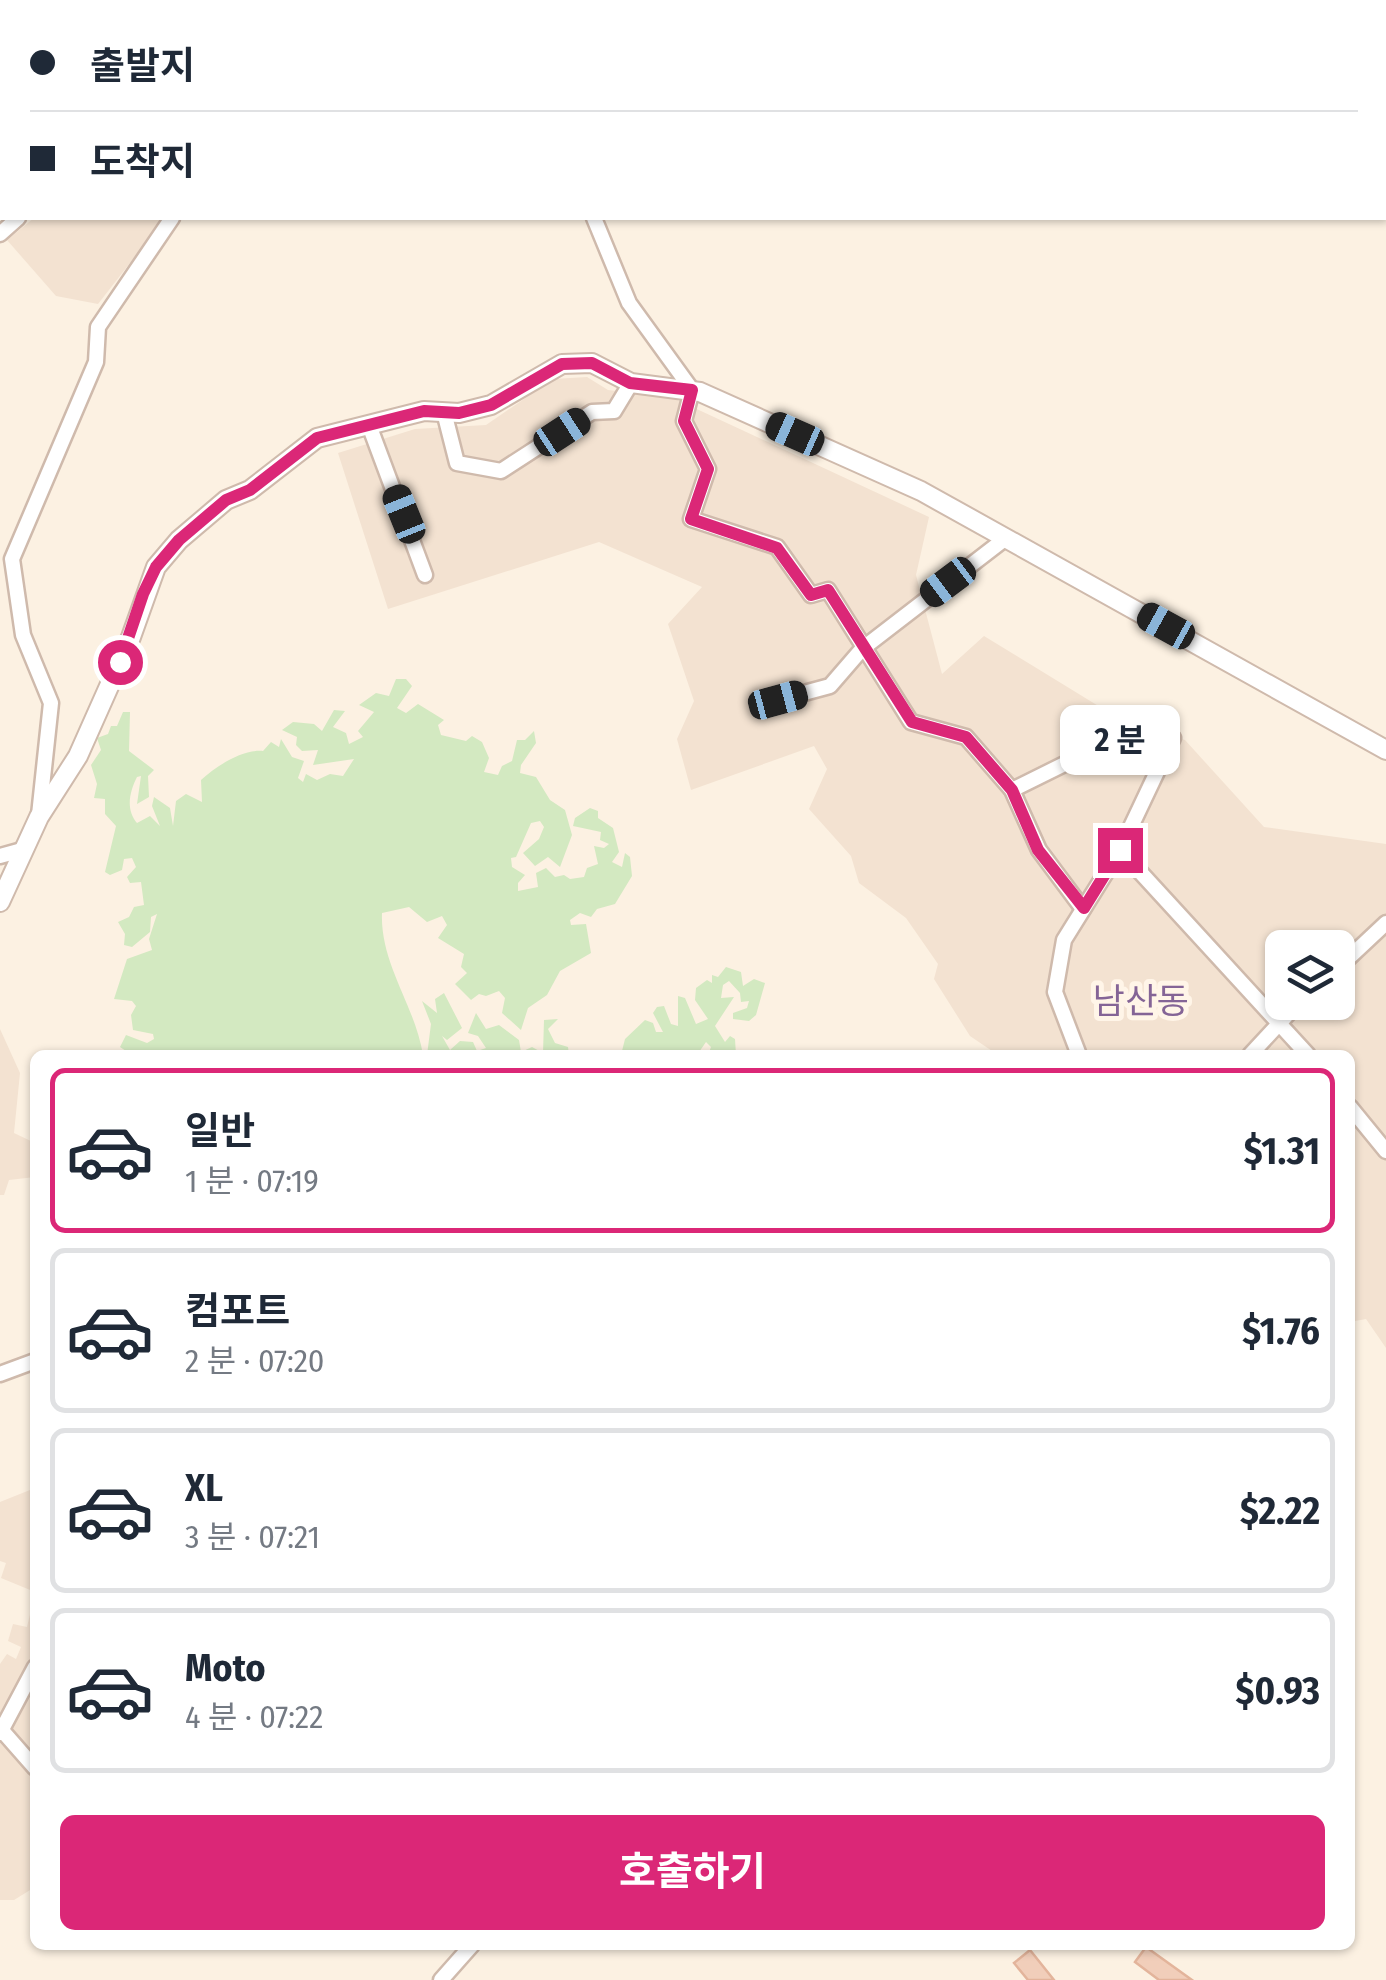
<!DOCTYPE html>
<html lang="ko">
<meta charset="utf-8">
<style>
:root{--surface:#fff;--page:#f6f6f7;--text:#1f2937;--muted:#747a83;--line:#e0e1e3;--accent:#db2777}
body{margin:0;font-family:"Fira Sans Condensed","Noto Sans KR",sans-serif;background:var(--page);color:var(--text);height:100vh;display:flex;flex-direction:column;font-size:38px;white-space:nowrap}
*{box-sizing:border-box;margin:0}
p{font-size:32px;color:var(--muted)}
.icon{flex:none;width:55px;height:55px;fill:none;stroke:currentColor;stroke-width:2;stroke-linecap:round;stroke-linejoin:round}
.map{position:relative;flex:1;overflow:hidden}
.details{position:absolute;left:30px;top:1050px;width:1325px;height:900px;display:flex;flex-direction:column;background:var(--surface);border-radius:15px;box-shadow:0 2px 8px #0004}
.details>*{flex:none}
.banner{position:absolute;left:0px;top:0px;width:1388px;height:220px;box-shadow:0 2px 8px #0004;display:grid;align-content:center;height:220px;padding:0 30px;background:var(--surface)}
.fabs{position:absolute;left:1265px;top:930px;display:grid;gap:20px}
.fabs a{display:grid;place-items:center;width:90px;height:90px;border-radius:15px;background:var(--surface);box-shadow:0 2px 8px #0004;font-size:50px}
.end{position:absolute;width:45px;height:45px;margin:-22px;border:12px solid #db2777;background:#fff;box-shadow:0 0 0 5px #fff}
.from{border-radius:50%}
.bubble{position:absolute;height:70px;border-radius:15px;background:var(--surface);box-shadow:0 2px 8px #0004;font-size:32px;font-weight:700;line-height:70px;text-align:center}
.car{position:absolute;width:30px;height:60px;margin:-30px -15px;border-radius:12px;box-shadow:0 0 8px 2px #0007;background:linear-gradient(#222 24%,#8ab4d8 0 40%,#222 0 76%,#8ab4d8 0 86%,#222 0)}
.banner b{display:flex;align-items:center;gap:35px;height:95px;font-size:38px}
.banner b+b{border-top:2px solid var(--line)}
.banner i{width:25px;height:25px;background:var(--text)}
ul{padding:18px 0 0;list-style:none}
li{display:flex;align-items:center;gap:30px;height:165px;margin:0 20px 15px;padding:0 10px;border:5px solid var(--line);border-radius:15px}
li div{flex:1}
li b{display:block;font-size:38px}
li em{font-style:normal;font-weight:700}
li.on{border-color:var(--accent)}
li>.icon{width:90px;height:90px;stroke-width:1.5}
.button{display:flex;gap:20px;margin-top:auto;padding:20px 30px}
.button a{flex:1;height:115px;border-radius:15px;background:var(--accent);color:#fff;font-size:40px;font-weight:700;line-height:115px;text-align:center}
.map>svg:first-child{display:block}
.residential{fill:#f3e2d1;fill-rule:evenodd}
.green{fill:#d3e9c1}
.building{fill:#f1ceba;stroke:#e3b49b;stroke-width:2.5}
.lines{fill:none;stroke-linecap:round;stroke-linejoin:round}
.minor-casing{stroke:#cfbaac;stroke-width:19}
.tertiary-casing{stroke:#cfbaac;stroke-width:22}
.minor{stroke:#fff;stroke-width:14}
.tertiary{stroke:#fff;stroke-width:18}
.route{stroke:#db2777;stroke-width:12}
.labels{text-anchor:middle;stroke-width:10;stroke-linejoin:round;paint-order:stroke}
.quarter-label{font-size:35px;fill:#846496;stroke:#fff5e8}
</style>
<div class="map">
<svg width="1386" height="1980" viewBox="0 0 1386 1980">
<rect width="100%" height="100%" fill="#fcf1e2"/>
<g class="residential">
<polygon points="34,218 165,218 98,304 56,296 7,240"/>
<path d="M587,377L608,390L673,398L929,517L916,575L942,674L984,636L1118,718L1185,740L1264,827L1386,844V1348L1366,1319L1350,1322V1055H998L970,1036L934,979L938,964L906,918L859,883L851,856L809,809L827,769L814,746L691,790L677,739L694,701L668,624L702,587L599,542L388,609L338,453L415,429L486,425L553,379ZM1282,948H1338V1002H1282Z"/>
<polygon points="0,1029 20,1073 14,1133 35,1143 35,1177 9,1180 4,1195 0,1195"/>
<polygon points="35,1488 35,1592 1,1578 6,1563 0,1561 0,1502"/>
<polygon points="35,1593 35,1887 14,1900 0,1900 0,1664 7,1654 16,1659 21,1647 8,1641 13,1624 27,1627"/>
</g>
<g class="green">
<path d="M396,679H406L412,686L397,708L406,713L418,704L444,720L438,725L441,735L466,741L472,736L482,742L489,758L484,772L498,775L502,766L512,761L517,740H525L534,731L536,743L521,765L520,773L536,777L550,800L565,810L572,835L560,867L548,857L535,866L523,853L539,839L544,827L540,821L531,823L516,857L511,858L512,867L525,875L518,883V891L538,887L536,873L546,868L555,877L564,875L570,879L584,877L587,868L598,864L594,846L604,848L609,844L600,840L601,832L573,826L575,818L590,808L598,811V818L613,828L619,852L612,862L622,867L625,853L630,857L632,876L615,904L597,909L591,917L580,913L570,920L571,925L586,924L591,953L560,971L547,995L528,1008L521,1030L502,1013L505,998L499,991L486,996L479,994L471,1000L455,984L467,973L461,967L464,954L438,938L447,925L442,916L427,922L409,907L382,913C380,964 415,1005 423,1055H132L120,1047L126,1035L147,1043L154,1039L153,1034L133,1030L131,1015L136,1006L132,1001L114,999L127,959L152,950L149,939L157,914L151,917L150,932L132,947L124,945L125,934L118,922L129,917L134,907L144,905L141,882L130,883L127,877L136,867L132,858L124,859L122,870L110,875L105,872L116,826L105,814V799L94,798L97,784L91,765L101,750L97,738L108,734L111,726H117L123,712H130L129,751L154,770L148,776L149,797L137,804L141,776L137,777C130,791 125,809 137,823L150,816L160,826L152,806L154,797L170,808L173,826L176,801L186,794L202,802L201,780C216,766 243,749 263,751L271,742L279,747L281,739L292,757L304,761L298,778L303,782L306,774L317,780L330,774L343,776L354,759L313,765L318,750L302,751L296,745L297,737L282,730L293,722L314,724L322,731L334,710L345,711L333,727L346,733L349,744L363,737L358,731L374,712L359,705L376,693L389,696Z"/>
<polygon points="726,967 741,972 743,986 754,979 765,983 756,1015 749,1021 733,1019 733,1013 747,1008 749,1001 741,1002 740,993 729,981 723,985 721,998 734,997 715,1026 725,1042 730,1036 735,1039 736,1055 708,1055 711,1047 706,1042 697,1055 621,1055 625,1039 645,1020 653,1023 656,1032 663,1032 653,1013 657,1007 664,1006 671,1024 678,1026 678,996 685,998 696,1024 708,1019 695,1000 696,988 707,980 712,983 712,975 718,977"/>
<polygon points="444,993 462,1028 447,1040 442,1036 450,1050 460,1041 473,1042 477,1051 486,1048 478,1036 468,1033 476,1013 486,1029 499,1025 519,1040 521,1052 532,1047 543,1053 544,1020 558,1019 548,1029 555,1043 568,1047 569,1055 427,1055 431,1024 422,1001 437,1013 435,999"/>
</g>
<g class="building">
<polygon points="1146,1947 1192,1980 1159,1980 1135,1962"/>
<polygon points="1030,1950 1054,1980 1028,1980 1014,1963"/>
</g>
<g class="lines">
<defs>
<g id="minor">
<polyline points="594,218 629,303 692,390 684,421 708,469 691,519 777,547 811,595 828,590 911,722 966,737 1012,790 1039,850 1083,909"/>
<polyline points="0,234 18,218"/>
<polyline points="444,412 457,463 501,471 592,412 614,411 631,383"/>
<polyline points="369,425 425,575"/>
<polyline points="778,700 830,686 862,649 1006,538"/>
<polyline points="1012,790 1113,740 1132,737 1166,751"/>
<polyline points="39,815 51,703 23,635 12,559 96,362 98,327 172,218"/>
<polyline points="1120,850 1308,1055"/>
<polyline points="0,856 22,850"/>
<polyline points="1338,968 1386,923"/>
<polyline points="1079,1055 1055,992 1064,940 1120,850 1173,738"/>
<polyline points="1250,1055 1299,1002"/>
<polyline points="1350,1107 1386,1151"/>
<polyline points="0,1374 35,1361"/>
<polyline points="0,1728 35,1768"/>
<polyline points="0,1733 35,1667"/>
<polyline points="441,1980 472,1945"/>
</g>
<polyline id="tertiary" points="0,902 39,817 78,756 131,637 156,567 179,540 226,500 250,490 317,438 424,411 459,413 491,405 562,364 592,363 631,383 700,392 921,491 1386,750"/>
</defs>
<use href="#minor" class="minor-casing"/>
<use href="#tertiary" class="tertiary-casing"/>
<use href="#minor" class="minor"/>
<use href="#tertiary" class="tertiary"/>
</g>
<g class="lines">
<polyline class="route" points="120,662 143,594 156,567 179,540 226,500 250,490 317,438 424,411 459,413 491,405 562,364 592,363 630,383 692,390 684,421 708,469 691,519 777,548 811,595 828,590 912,722 966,737 1012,790 1038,850 1084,908 1120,850"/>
</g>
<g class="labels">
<g class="quarter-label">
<text x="1141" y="1013">남산동</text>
</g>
</g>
</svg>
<div class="fabs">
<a><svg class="icon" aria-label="layers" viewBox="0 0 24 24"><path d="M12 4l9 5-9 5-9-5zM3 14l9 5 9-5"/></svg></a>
</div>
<i class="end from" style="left:120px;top:662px"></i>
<i class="end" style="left:1120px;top:850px"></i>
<div class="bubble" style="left:1060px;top:705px;width:120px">2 분</div>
<i class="car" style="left:562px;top:432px;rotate:57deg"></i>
<i class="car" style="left:795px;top:434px;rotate:294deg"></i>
<i class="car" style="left:404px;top:514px;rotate:338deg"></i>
<i class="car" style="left:948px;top:582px;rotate:233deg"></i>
<i class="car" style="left:1166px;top:626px;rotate:299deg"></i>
<i class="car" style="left:778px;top:700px;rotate:75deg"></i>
<div class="banner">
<b><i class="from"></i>출발지</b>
<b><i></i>도착지</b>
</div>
<section class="details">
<ul>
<li class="on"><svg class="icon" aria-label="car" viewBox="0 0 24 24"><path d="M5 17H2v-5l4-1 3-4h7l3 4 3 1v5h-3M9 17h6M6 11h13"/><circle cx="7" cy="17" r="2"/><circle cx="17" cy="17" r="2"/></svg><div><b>일반</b><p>1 분 · 07:19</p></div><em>$1.31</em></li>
<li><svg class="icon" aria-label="car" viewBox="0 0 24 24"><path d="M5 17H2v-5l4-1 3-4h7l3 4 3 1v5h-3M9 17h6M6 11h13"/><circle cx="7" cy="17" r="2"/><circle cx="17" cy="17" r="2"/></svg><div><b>컴포트</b><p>2 분 · 07:20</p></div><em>$1.76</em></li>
<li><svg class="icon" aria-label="car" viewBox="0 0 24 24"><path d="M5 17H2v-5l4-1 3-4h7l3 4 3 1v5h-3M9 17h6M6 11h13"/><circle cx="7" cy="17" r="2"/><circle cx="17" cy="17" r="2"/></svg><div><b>XL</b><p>3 분 · 07:21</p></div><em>$2.22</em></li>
<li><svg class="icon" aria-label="car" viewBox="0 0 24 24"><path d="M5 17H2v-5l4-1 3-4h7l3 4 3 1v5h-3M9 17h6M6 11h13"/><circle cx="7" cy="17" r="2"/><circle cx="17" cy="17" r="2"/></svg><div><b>Moto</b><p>4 분 · 07:22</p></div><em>$0.93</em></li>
</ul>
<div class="button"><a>호출하기</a></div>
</section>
</div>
